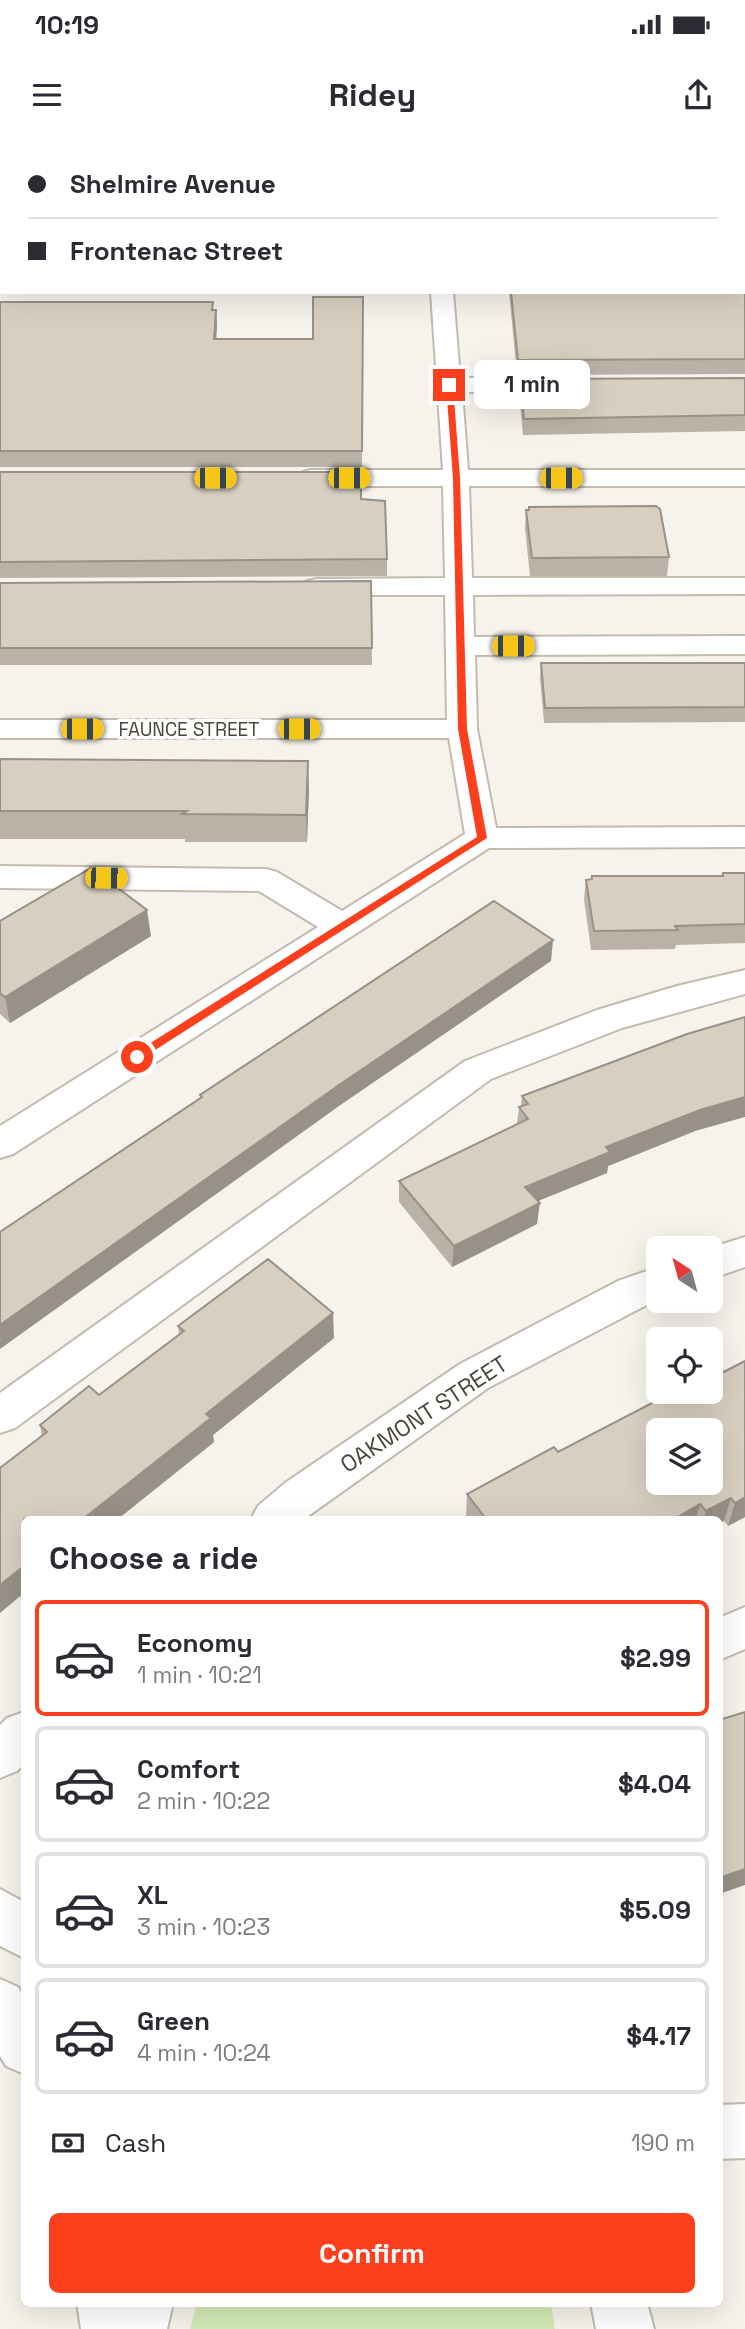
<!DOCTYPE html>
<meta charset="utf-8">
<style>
:root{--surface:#fff;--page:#f2f2f3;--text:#2b2b33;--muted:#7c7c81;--line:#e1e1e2;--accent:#fc3f1d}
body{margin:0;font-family:"Space Grotesk",sans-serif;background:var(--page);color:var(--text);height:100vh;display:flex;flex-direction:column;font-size:26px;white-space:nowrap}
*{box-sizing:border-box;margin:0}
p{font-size:23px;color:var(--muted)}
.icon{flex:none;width:38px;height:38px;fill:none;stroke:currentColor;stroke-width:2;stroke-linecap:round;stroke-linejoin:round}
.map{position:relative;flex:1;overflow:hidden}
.drawer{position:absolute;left:21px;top:1376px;width:702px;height:791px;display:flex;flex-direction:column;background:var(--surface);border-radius:10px;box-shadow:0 7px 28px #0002}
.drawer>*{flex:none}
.guide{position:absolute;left:0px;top:0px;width:746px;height:154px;box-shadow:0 7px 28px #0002;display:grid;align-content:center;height:154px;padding:0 28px;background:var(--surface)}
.needle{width:46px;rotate:324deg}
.tools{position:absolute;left:646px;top:1096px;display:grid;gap:14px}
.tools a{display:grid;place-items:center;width:77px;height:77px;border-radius:10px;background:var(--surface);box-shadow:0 7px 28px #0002;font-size:35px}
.end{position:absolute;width:32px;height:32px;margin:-16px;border:9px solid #fc3f1d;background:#fff;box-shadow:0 0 0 4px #fff}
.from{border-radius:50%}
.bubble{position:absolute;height:49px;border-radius:10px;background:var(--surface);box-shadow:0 7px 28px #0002;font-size:23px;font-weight:800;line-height:49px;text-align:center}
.car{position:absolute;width:21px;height:42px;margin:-21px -10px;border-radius:9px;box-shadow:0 0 5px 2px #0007;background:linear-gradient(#f5c518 24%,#345 0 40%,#f5c518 0 76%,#345 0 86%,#f5c518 0)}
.guide b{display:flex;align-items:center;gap:24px;height:66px;font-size:26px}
.guide b+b{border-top:2px solid var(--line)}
.guide i{width:18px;height:18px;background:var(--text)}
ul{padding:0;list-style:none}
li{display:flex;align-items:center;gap:21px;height:116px;margin:0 14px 10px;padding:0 14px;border:4px solid var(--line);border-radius:10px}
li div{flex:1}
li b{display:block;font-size:26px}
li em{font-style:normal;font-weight:800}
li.current{border-color:var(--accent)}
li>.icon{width:63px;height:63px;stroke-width:1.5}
h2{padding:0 28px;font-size:32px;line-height:84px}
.pay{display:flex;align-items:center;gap:18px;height:77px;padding:0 28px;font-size:26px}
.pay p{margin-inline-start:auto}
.primary-button{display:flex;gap:14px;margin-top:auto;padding:14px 28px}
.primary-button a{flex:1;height:80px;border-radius:10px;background:var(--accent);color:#fff;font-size:28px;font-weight:800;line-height:80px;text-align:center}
.status{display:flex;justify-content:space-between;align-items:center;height:49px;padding:0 35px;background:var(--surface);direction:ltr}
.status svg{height:19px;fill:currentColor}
header{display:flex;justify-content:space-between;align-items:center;height:91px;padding:0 28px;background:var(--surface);font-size:32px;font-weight:800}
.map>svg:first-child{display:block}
.green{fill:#d2eab5}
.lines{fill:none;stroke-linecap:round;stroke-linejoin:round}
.minor-casing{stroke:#c2bbae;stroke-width:4}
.minor{fill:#fff;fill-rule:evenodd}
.wall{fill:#bab2a6}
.shaded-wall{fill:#979187}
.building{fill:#d8cfc1;stroke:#979187;stroke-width:2;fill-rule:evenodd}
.route{fill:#fc3f1d}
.labels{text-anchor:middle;stroke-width:7;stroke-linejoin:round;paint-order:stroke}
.far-street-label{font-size:19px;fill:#4b4439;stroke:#fff}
.street-label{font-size:23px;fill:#4b4439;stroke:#fff}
</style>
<div class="status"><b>10:19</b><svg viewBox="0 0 49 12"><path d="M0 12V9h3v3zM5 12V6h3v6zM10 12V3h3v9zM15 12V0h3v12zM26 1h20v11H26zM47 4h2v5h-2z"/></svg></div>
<header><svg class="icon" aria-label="menu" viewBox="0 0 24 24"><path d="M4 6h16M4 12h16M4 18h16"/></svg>Ridey<svg class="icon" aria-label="share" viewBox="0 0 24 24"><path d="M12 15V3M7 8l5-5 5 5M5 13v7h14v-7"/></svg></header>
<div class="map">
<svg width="745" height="2189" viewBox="0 0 745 2189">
<rect width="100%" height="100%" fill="#f6f3ec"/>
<polygon class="green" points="197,2163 551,2163 555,2189 190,2189"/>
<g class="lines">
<defs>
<g id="minor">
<rect x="428" y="0" width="20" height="2"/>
<rect x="0" y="133" width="2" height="14"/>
<polygon points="431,152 453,152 460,238 573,237 582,239 585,244 582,249 573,251 462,252 468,330 745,330 745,346 469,346 472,438 745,438 745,454 473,455 474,497 745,496 745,514 475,515 477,589 496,688 745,687 745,707 489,708 13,1014 0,1018 0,986 318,787 259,751 0,748 0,726 266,729 277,732 342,771 465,694 449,598 0,598 0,580 447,580 445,455 317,455 307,453 303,447 307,441 317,439 445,438 443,346 310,346 301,343 297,338 301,333 310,330 443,330"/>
<polygon points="745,830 745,854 622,888 491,939 15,1288 0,1293 0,1253 465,921 597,870 677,846"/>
<polygon points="745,1097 745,1127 710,1139 710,1108"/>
<polygon points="658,1127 658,1159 488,1248 304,1379 251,1379 258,1366 285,1343 460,1224 618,1141"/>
<polygon points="745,1467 745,1509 719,1520 719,1478"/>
<polygon points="24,1572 24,1624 17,1631 0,1638 0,1585 7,1578"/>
<polygon points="0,1749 24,1762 24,1818 0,1806"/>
<polygon points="0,1839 18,1847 24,1858 24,1934 6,1926 0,1916"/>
<polygon points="745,1964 745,2018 719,2019 719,1965"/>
<polygon points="77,2163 173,2163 167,2189 81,2189"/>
<polygon points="591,2163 647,2163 654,2189 596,2189"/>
</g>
</defs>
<use href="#minor" class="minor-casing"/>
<use href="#minor" class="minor"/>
</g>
<g class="wall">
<polygon points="0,0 2,2 2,84 0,84"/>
<polygon points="489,0 745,0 745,128 744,128 745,129 745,234 517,235 509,152 744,152 744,2 489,2"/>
<polygon points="363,157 362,327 0,327 0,162 213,162 213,170 216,170 217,186 216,199 313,199"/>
<polygon points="745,238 745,291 523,295 519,254 520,239"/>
<polygon points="0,332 361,359 387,419 387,436 0,438"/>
<polygon points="526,370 669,417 667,436 530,436 525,388"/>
<polygon points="371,441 372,525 0,525 0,443"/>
<polygon points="541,523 745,523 745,582 544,583 540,538"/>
<polygon points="0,619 309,648 307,702 185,702 185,699 0,699"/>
<polygon points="723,733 745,733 745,803 676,805 675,809 591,810 584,759 586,740 591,739 592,736 722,736"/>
<polygon points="0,781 151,796 10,883 0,874"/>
<polygon points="522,956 695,991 608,1026 607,1033 538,1061 537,1084 452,1127 399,1062 399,1041 517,984 519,967 521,966"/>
<polygon points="178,1186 334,1198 213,1295 214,1302 203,1311 42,1296 40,1285 99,1255 179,1195"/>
<polygon points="745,1221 745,1377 728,1386 724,1381 719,1383 719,1379 467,1379 466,1377 467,1354 558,1312"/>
</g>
<g class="shaded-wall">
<polygon points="216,170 217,186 215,215 214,199"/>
<polygon points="308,621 309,648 307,702 306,675"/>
<polygon points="147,770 151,796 10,883 5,857"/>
<polygon points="553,800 551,821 339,966 0,1209 0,1185 339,945"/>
<polygon points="745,957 745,977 695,991 608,1026 607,1033 523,1067 525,1047 606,1007 700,970"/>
<polygon points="540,1063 537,1084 452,1127 454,1106"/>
<polygon points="333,1173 334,1198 213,1295 214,1302 203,1311 118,1379 83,1379 206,1274"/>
<polygon points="745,1357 745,1377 728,1386 735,1363"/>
<polygon points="731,1358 724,1381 719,1383 719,1379 704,1379 706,1371"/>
<polygon points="700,1364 696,1379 674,1379"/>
<polygon points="24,1426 24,1453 0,1473 0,1445"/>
<polygon points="745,1729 745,1745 719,1754 719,1738"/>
</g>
<g class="building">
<polygon points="0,0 362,0 362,2 2,2 2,67 0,67"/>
<polygon points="491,0 745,0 745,12 744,12 744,2 491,2"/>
<polygon points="744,25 745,26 745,113 744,114"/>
<polygon points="744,128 745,129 745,219 518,220 511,152 744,152"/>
<polygon points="313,157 363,157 362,311 0,311 0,162 213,162 212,170 216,170 214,199 313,199"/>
<polygon points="745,238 745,275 524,279 520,239"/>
<polygon points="0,332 361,332 361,359 385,361 387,419 0,422"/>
<polygon points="656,366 660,369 669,417 532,418 526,370 529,370 529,367"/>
<polygon points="371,441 372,508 0,508 0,443"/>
<polygon points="541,523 745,523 745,567 545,568"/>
<polygon points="0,619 308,621 306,675 182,674 187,671 0,671"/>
<polygon points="91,728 147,770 5,857 0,853 0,781"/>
<polygon points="723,733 745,733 745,784 675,786 678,790 594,791 586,740 592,739 592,736 723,736"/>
<polygon points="494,761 553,800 339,945 0,1185 0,1092 202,957 200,955"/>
<polygon points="745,877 745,957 700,970 606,1007 610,1012 525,1047 540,1063 454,1106 399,1041 528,979 519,967 528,964 522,956 687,894"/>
<polygon points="268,1119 333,1173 206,1274 211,1278 83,1379 24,1379 24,1426 0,1445 0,1328 47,1292 40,1285 89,1246 99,1255 184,1191 178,1186"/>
<path d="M745,1221V1357L735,1363L731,1358L706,1371L700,1364L674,1379H486L467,1354L554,1307L558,1312L675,1251H710V1233L714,1237ZM658,1290H710V1342H658Z"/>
<polygon points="745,1572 745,1729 719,1738 719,1580"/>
</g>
<polygon class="route" points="449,243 453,245 460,338 467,589 487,698 141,919 133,919 133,914 477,697 458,589 453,338 446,245"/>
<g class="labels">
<g class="far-street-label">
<text x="189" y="596">FAUNCE STREET</text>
</g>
<g class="street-label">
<text transform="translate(424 1274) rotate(-33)" y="8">OAKMONT STREET</text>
</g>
</g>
</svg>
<div class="tools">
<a><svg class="needle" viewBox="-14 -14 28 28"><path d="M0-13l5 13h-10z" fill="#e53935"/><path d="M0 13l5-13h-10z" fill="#7c7c81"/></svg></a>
<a><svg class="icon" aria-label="locate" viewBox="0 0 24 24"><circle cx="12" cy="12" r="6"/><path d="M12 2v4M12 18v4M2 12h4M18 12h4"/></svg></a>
<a><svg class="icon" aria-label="layers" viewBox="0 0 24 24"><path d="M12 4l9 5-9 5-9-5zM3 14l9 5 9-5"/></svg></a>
</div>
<i class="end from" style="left:137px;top:917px"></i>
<i class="end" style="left:449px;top:245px"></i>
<div class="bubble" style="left:474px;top:220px;width:116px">1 min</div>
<i class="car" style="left:215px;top:338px;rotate:90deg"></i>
<i class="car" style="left:349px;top:338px;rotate:90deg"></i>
<i class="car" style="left:561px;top:338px;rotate:90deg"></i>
<i class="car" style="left:513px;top:506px;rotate:90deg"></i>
<i class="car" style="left:82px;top:589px;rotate:90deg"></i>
<i class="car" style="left:299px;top:589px;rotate:90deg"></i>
<i class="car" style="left:106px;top:738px;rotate:91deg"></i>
<div class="guide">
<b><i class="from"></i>Shelmire Avenue</b>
<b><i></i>Frontenac Street</b>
</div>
<section class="drawer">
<h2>Choose a ride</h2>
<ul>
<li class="current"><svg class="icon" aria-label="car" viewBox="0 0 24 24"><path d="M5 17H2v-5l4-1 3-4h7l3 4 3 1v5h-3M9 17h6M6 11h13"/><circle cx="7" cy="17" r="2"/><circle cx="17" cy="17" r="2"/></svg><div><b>Economy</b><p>1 min · 10:21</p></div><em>$2.99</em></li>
<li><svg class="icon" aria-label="car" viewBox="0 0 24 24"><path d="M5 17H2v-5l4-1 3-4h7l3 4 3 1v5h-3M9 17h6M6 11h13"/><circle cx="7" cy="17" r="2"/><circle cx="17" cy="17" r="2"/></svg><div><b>Comfort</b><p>2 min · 10:22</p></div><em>$4.04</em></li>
<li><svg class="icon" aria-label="car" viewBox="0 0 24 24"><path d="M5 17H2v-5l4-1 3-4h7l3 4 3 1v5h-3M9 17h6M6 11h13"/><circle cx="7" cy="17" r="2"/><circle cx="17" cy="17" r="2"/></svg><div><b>XL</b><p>3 min · 10:23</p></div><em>$5.09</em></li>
<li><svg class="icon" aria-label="car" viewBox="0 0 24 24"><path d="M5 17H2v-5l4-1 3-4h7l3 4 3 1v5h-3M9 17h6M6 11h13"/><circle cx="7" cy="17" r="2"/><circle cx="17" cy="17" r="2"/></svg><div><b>Green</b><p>4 min · 10:24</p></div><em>$4.17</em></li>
</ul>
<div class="pay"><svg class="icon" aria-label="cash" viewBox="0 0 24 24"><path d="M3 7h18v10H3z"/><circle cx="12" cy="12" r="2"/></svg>Cash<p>190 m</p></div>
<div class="primary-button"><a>Confirm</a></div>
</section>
</div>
